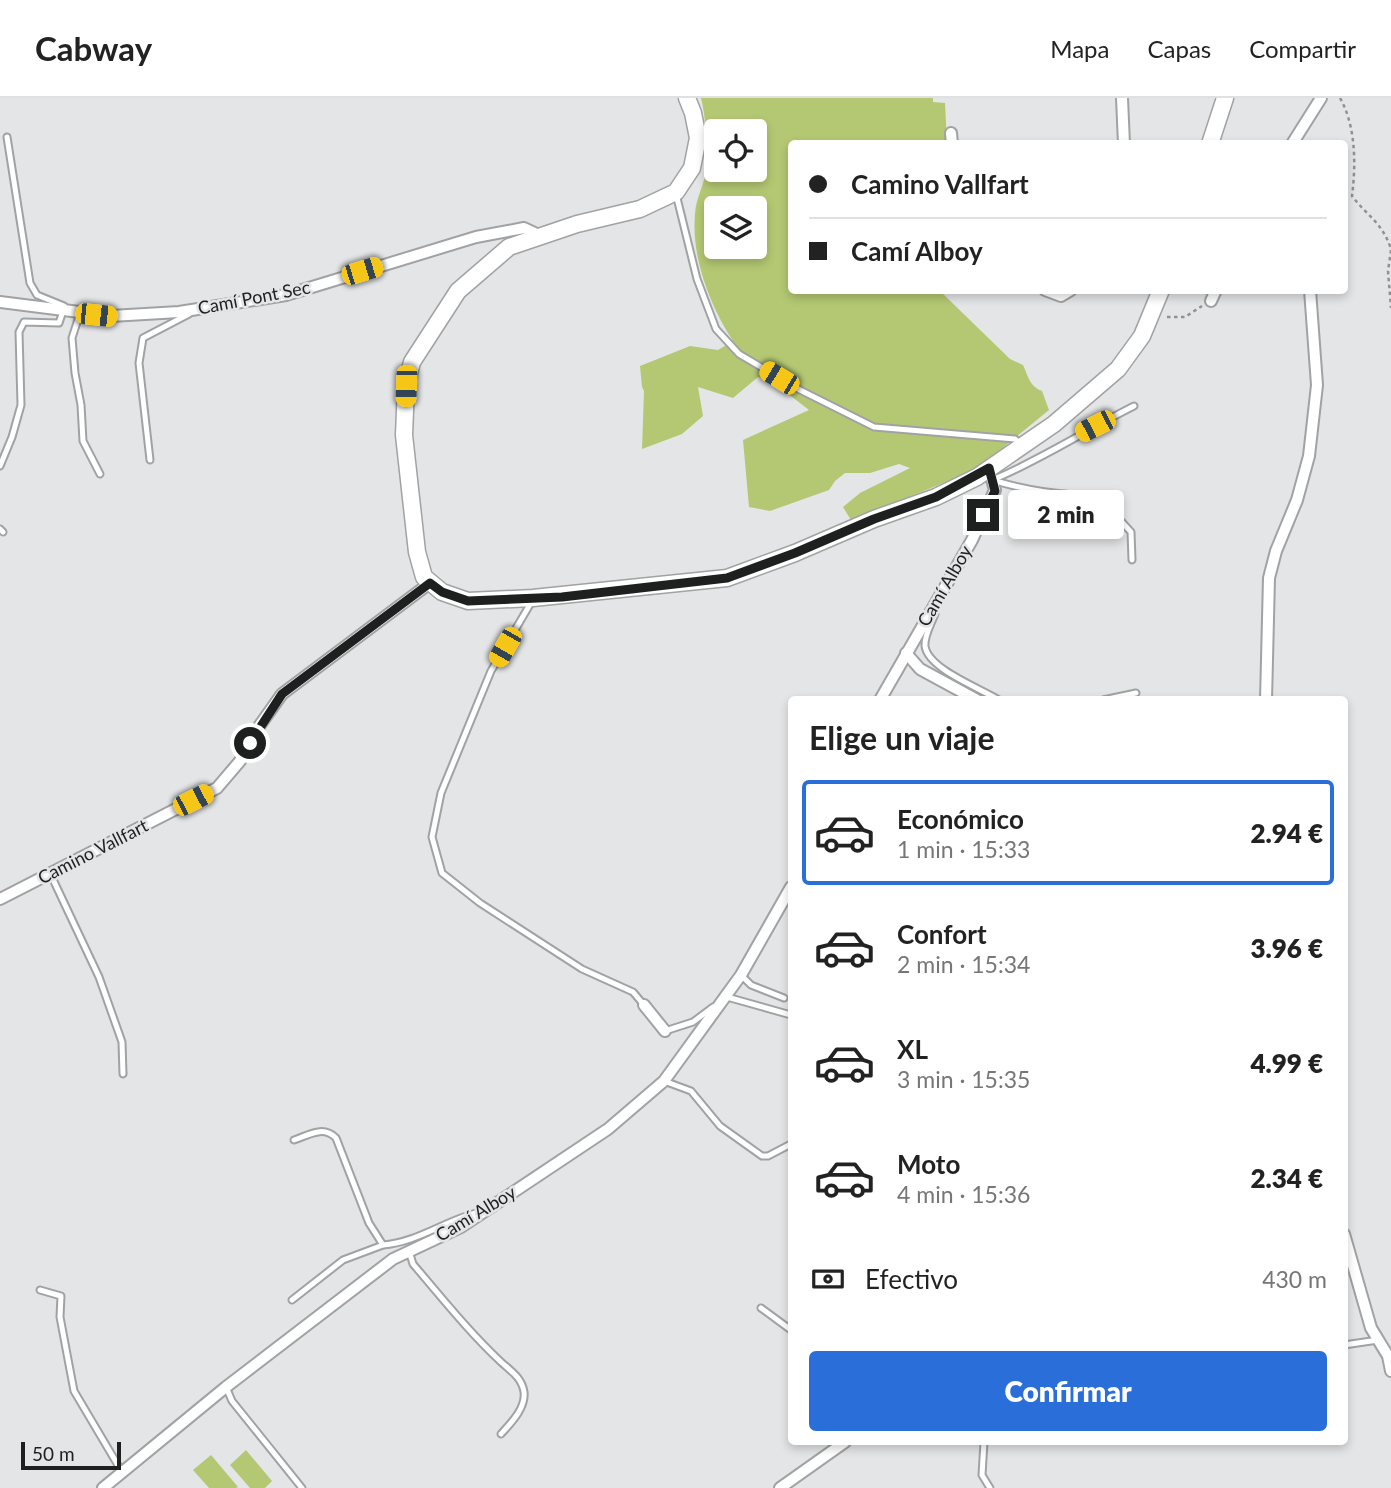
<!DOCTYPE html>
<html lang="es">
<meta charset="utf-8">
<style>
:root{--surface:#fff;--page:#f6f6f6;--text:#222;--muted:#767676;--line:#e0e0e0;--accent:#2a6eda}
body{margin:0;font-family:Lato,sans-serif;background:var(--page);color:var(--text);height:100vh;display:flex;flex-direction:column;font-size:26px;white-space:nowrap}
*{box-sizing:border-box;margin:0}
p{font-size:23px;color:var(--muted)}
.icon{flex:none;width:38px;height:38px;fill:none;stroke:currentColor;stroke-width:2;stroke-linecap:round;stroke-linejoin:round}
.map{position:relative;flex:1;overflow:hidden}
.details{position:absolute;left:788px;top:598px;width:560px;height:749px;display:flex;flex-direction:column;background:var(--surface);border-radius:7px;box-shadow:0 4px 10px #0003}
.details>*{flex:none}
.top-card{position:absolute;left:788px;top:42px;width:560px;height:154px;border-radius:7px;box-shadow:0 4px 10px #0003;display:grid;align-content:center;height:154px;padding:0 21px;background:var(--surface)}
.buttons{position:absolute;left:704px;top:21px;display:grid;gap:14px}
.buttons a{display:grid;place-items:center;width:63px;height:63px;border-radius:7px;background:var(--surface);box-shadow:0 4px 10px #0003;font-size:35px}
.scale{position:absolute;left:21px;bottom:18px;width:100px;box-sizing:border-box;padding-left:7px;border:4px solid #1e1f1f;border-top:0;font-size:19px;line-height:24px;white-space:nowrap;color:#1e1f1f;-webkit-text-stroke:5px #e4e5e6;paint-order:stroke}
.end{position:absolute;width:32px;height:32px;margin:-16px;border:9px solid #1e1f1f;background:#fff;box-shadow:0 0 0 4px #fff}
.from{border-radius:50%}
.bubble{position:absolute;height:49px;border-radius:7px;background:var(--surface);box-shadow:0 4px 10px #0003;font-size:23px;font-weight:800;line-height:49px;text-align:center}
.car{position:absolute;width:21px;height:42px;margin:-21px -10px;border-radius:9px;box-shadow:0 0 5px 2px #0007;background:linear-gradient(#f5c518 24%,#345 0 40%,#f5c518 0 76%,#345 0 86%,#f5c518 0)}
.top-card b{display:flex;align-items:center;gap:24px;height:66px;font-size:26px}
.top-card b+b{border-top:2px solid var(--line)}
.top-card i{width:18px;height:18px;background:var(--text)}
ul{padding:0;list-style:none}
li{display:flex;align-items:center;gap:21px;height:105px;margin:0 14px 10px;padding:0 7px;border:4px solid transparent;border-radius:7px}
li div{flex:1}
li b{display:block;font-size:26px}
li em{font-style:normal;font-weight:800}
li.selected{border-color:var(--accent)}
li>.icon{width:63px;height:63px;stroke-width:1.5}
h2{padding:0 21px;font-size:32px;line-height:84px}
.pay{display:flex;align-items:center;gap:18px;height:77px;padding:0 21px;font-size:26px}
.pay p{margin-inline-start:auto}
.button{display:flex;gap:14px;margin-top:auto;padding:14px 21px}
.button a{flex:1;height:80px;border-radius:7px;background:var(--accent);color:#fff;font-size:28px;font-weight:800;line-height:80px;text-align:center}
header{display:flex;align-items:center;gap:42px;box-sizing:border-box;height:98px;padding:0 35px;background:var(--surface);border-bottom:2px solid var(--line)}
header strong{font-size:33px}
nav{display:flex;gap:38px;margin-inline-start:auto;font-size:24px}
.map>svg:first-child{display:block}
.green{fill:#b4c873;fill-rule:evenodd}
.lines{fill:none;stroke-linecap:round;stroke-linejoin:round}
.lane-casing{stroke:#a0a2a3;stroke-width:9}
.street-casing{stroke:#a0a2a3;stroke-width:14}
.secondary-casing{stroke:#a0a2a3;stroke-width:19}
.path{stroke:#909192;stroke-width:2.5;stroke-dasharray:3.5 3.5;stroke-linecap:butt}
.lane{stroke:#fff;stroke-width:5}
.street{stroke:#fff;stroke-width:10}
.secondary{stroke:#fff;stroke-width:16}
.route{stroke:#1e1f1f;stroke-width:9}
.labels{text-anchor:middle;stroke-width:5;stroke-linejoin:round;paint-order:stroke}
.street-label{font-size:18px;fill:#1e1f1f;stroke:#e4e5e6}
</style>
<header>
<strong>Cabway</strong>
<nav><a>Mapa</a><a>Capas</a><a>Compartir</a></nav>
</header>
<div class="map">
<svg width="1391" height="1390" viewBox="0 0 1391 1390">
<rect width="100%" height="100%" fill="#e4e5e6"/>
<g class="green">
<path d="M701,0H933V4L945,5L947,45L791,46V192L940,193L1010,261L1023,267C1028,278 1030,289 1042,293L1049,312L976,372L851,422L843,409L860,395L910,370L899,366L870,375H845L835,383L829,392L770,413L749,409L743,342L809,312L774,285L758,279L733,300L698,289L703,318L682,336L642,351L644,293L642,289L640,268L690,248L718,252L733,243C710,208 691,159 695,116C696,99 705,85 707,69C709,54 705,15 701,0ZM716,33H754V72H716ZM716,110H754V149H716Z"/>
<polygon points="246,1352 272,1383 265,1390 250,1390 230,1367"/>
<polygon points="211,1357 238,1389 236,1390 209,1390 193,1372"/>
</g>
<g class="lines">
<defs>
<g id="lane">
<polyline points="7,39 30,185 37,197 64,208"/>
<polyline points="676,96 697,181 716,231 739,256 800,292 874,329 1015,341 1020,346"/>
<polyline points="80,215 72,240 75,275 81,307 83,343 100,376"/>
<polyline points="150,362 139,265 143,240 189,216"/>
<polyline points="0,368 12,339 21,307 19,234 24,224 59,225 63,213"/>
<path d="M992,382C1029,393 1059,397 1098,398L1131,434L1132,462"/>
<path d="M992,382C1041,362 1086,332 1134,308"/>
<polyline points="0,431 3,434"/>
<polyline points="532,503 491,573 441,695 432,739 442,775 480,805 582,871 633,894 644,907"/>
<path d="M935,516C931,526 924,538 925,548C928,571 980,590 999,602"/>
<polyline points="1103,602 1136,595"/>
<polyline points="50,775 99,879 122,944 123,976"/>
<polyline points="741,877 751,887 784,900"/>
<polyline points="727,899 791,917"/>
<polyline points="665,933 693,924 713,909"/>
<polyline points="664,983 691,993 720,1028 762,1058 768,1058 791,1046"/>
<path d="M294,1042C309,1037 323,1027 336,1040L369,1125L383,1147C415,1145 445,1123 476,1115"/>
<path d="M409,1153L413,1166C442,1200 469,1234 501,1264C511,1273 522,1280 524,1294C526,1310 511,1325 501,1336"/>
<polyline points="40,1192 61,1198 60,1219 74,1293 122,1374"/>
<polyline points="292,1202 343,1162 383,1147"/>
<polyline points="761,1210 791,1232"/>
<polyline points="1344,1247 1378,1242"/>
<polyline points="226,1289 232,1303 302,1390"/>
<polyline points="984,1344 982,1377 990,1390"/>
</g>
<g id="street">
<polyline points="1122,0 1124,46"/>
<polyline points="951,35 952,46"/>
<polyline points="1292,46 1321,0"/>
<polyline points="1045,192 1061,198 1071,192"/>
<polyline points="1211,203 1216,192"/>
<polyline points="0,204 111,218 179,214 286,197 476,139 524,130 541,138"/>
<polyline points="906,555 920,571 977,602"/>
<polyline points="880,602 972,442 995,392 989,371"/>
<polyline points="1266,602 1269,480 1276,453 1297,402 1309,358 1317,287 1310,192"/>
<polyline points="0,801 217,690 240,663 260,627 282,596 430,485"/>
<polyline points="644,907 665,933"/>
<polyline points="1344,1136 1371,1230 1388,1258 1391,1273"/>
<polyline points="103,1390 226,1289 393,1161 461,1129 608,1031 664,983 741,877 791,789"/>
<polyline points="780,1390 845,1344"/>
</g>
<g id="secondary">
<polyline points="687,0 693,15 698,40 692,70 676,94 640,111 577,126 509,149 458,193 412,264 406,288 404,337 417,454 424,479 442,494 468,503 533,500 727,480 795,455 874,421 936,399 977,379 1054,326 1118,271 1142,238 1161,192"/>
<polyline points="1210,46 1225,0"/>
</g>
</defs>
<use href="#lane" class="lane-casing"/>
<use href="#street" class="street-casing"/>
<use href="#secondary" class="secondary-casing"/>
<g class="path">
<path d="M1340,0C1356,28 1356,67 1352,98C1368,119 1382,124 1391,151"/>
<polyline points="1391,152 1388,173 1391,210"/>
<polyline points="1167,219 1185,219 1202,208"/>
</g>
<use href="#lane" class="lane"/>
<use href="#street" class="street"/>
<use href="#secondary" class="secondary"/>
</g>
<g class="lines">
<polyline class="route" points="250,645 282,596 430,485 442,494 468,503 562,499 727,480 795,455 874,421 936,399 989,370 995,393 983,417"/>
</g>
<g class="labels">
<g class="street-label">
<text transform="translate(254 200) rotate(-11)" y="6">Camí Pont Sec</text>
<text transform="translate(945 488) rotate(-60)" y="6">Camí Alboy</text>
<text transform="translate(93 754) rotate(-27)" y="6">Camino Vallfart</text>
<text transform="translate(476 1116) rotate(-31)" y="6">Camí Alboy</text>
</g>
</g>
</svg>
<div class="buttons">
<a><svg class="icon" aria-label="locate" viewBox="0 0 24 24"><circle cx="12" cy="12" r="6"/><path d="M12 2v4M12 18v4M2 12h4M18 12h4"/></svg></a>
<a><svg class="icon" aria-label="layers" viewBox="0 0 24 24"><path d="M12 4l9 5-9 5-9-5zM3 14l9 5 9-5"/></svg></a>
</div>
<div class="scale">50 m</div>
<i class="end from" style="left:250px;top:645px"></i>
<i class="end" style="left:983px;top:417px"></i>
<div class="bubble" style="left:1008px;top:392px;width:116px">2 min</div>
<i class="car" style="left:362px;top:173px;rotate:73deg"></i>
<i class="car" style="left:96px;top:217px;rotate:96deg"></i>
<i class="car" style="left:779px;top:280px;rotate:301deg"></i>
<i class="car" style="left:406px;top:288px;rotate:182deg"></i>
<i class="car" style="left:1095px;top:328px;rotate:243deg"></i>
<i class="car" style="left:505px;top:549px;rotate:210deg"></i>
<i class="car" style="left:193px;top:702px;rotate:63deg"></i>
<div class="top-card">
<b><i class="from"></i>Camino Vallfart</b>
<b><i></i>Camí Alboy</b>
</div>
<section class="details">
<h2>Elige un viaje</h2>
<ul>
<li class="selected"><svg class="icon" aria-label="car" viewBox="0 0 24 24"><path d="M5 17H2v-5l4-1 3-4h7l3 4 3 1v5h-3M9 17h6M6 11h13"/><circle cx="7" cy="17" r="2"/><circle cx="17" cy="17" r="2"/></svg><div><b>Económico</b><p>1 min · 15:33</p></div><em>2.94 €</em></li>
<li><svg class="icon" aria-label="car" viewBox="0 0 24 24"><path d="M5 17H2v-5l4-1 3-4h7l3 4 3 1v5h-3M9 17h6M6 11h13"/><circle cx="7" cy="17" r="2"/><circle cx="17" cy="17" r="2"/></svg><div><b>Confort</b><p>2 min · 15:34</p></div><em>3.96 €</em></li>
<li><svg class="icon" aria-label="car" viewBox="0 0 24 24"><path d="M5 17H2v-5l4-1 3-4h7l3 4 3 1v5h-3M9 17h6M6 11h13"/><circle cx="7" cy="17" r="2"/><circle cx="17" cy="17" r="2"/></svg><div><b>XL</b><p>3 min · 15:35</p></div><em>4.99 €</em></li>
<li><svg class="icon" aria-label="car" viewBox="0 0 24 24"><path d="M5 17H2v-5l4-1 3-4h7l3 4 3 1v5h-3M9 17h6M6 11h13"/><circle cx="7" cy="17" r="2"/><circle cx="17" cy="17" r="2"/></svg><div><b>Moto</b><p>4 min · 15:36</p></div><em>2.34 €</em></li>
</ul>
<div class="pay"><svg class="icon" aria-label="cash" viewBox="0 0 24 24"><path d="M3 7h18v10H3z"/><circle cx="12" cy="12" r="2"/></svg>Efectivo<p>430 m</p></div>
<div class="button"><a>Confirmar</a></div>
</section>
</div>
